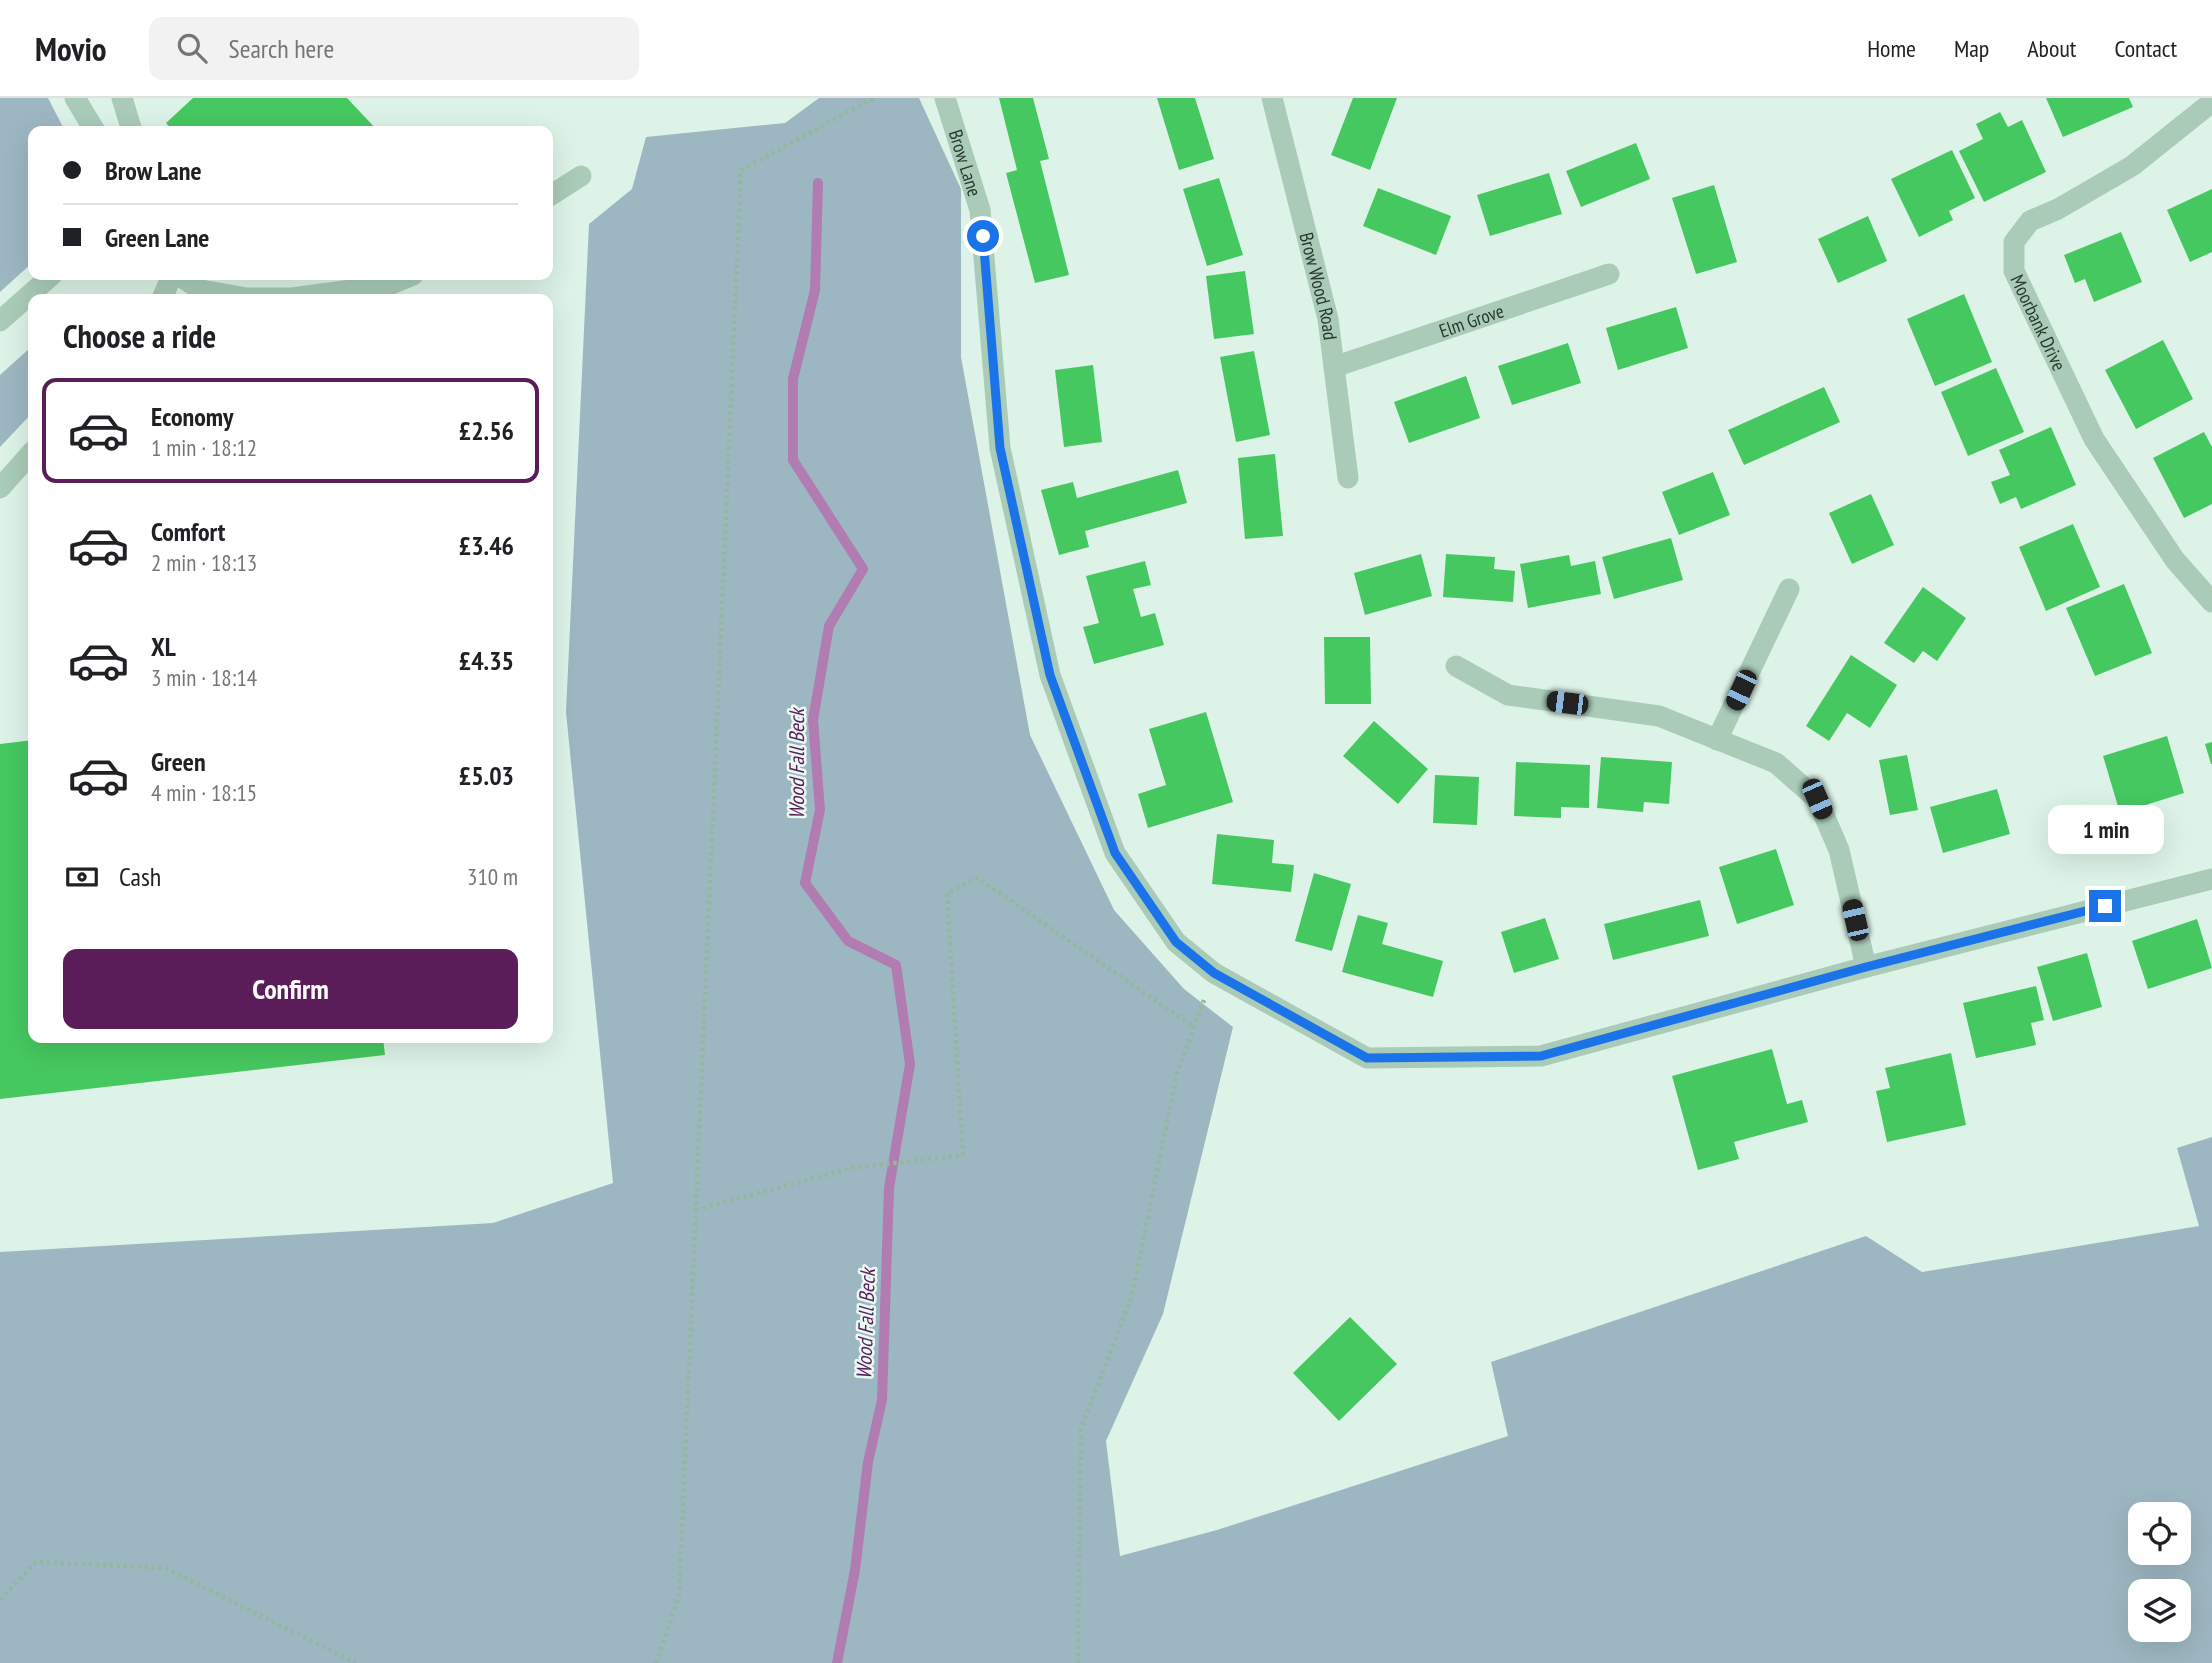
<!DOCTYPE html>
<meta charset="utf-8">
<style>
:root{--surface:#fff;--page:#f2f2f2;--text:#202124;--muted:#757577;--line:#e0e0e0;--accent:#5b1d5a}
body{margin:0;font-family:"PT Sans Narrow",sans-serif;background:var(--page);color:var(--text);height:100vh;display:flex;flex-direction:column;font-size:26px;white-space:nowrap}
*{box-sizing:border-box;margin:0}
p{font-size:23px;color:var(--muted)}
.icon{flex:none;width:38px;height:38px;fill:none;stroke:currentColor;stroke-width:2;stroke-linecap:round;stroke-linejoin:round}
.map{position:relative;flex:1;overflow:hidden}
.sheet{position:absolute;left:28px;top:196px;width:525px;height:749px;display:flex;flex-direction:column;background:var(--surface);border-radius:14px;box-shadow:0 7px 28px #0002}
.sheet>*{flex:none}
.top-card{position:absolute;left:28px;top:28px;width:525px;height:154px;border-radius:14px;box-shadow:0 7px 28px #0002;display:grid;align-content:center;height:154px;padding:0 35px;background:var(--surface)}
.tools{position:absolute;left:2128px;top:1404px;display:grid;gap:14px}
.tools a{display:grid;place-items:center;width:63px;height:63px;border-radius:14px;background:var(--surface);box-shadow:0 7px 28px #0002;font-size:35px}
.end{position:absolute;width:32px;height:32px;margin:-16px;border:9px solid #1a73e8;background:#fff;box-shadow:0 0 0 4px #fff}
.from{border-radius:50%}
.bubble{position:absolute;height:49px;border-radius:14px;background:var(--surface);box-shadow:0 7px 28px #0002;font-size:23px;font-weight:800;line-height:49px;text-align:center}
.car{position:absolute;width:21px;height:42px;margin:-21px -10px;border-radius:9px;box-shadow:0 0 5px 2px #0007;background:linear-gradient(#222 24%,#8ab4d8 0 40%,#222 0 76%,#8ab4d8 0 86%,#222 0)}
.top-card b{display:flex;align-items:center;gap:24px;height:66px;font-size:26px}
.top-card b+b{border-top:2px solid var(--line)}
.top-card i{width:18px;height:18px;background:var(--text)}
ul{padding:0;list-style:none}
li{display:flex;align-items:center;gap:21px;height:105px;margin:0 14px 10px;padding:0 21px;border:4px solid transparent;border-radius:14px}
li div{flex:1}
li b{display:block;font-size:26px}
li em{font-style:normal;font-weight:800}
li.current{border-color:var(--accent)}
li>.icon{width:63px;height:63px;stroke-width:1.5}
h2{padding:0 35px;font-size:32px;line-height:84px}
.pay{display:flex;align-items:center;gap:18px;height:77px;padding:0 35px;font-size:26px}
.pay p{margin-inline-start:auto}
.primary-button{display:flex;gap:14px;margin-top:auto;padding:14px 35px}
.primary-button a{flex:1;height:80px;border-radius:14px;background:var(--accent);color:#fff;font-size:28px;font-weight:800;line-height:80px;text-align:center}
header{display:flex;align-items:center;gap:42px;box-sizing:border-box;height:98px;padding:0 35px;background:var(--surface);border-bottom:2px solid var(--line)}
header strong{font-size:33px}
nav{display:flex;gap:38px;margin-inline-start:auto;font-size:24px}
.search{width:490px;height:63px;background:var(--page);display:flex;align-items:center;gap:18px;box-sizing:border-box;padding:0 24px;border-radius:14px;color:var(--muted);font-size:26px}
.map>svg:first-child{display:block}
.green{fill:#9db7c2;fill-rule:evenodd}
.lines{fill:none;stroke-linecap:round;stroke-linejoin:round}
.stream{stroke:#b07cb1;stroke-width:10}
.building{fill:#46c860}
.path{stroke:#93b7a1;stroke-width:4.5;stroke-dasharray:3.5 3.5;stroke-linecap:butt}
.minor{stroke:#a9cbb7;stroke-width:21}
.route{stroke:#1a73e8;stroke-width:9}
.labels{text-anchor:middle;stroke-width:5;stroke-linejoin:round;paint-order:stroke}
.street-label{font-size:19px;fill:#29382d;stroke:#eafaf2}
.water-label{font-size:21px;font-style:italic;fill:#5b1d5a;stroke:#eafaf2}
</style>
<header>
<strong>Movio</strong>
<div class="search"><svg class="icon" aria-label="search" viewBox="0 0 24 24"><circle cx="10" cy="10" r="6"/><path d="M15 15l6 6"/></svg>Search here</div>
<nav><a>Home</a><a>Map</a><a>About</a><a>Contact</a></nav>
</header>
<div class="map">
<svg width="2212" height="1565" viewBox="0 0 2212 1565">
<rect width="100%" height="100%" fill="#ddf3e8"/>
<g class="green">
<polygon points="0,0 48,0 65,33 33,33 33,164 0,194"/>
<path d="M819,0H919L961,91V259L1030,637L1114,812L1184,891L1233,929L1163,1216L1106,1343L1120,1458L1217,1432L1508,1338L1491,1264L1866,1138L1922,1174L2199,1128L2177,1050L2212,1039V1565H0V1154L493,1125L613,1085L566,614L589,126L632,91L646,39L785,25ZM2140,1416H2179V1454H2140ZM2140,1493H2179V1531H2140Z"/>
<polygon points="30,250 33,253 33,314 0,349 0,277"/>
</g>
<g class="lines">
<polyline class="stream" points="818,85 815,192 793,281 793,362 863,471 829,528 813,622 820,712 805,785 848,843 896,867 910,966 889,1090 882,1302 868,1364 855,1472 837,1565"/>
</g>
<g class="building">
<polygon points="193,0 347,0 378,33 173,33 166,25"/>
<polygon points="999,0 1033,0 1049,61 1040,63 1069,177 1035,185 1006,75 1017,72"/>
<polygon points="1157,0 1195,0 1214,61 1179,72"/>
<polygon points="1353,0 1397,0 1370,72 1331,57"/>
<polygon points="2046,0 2129,0 2133,9 2063,39"/>
<polygon points="2000,14 2008,29 2022,22 2046,74 1984,104 1959,53 1983,41 1976,26"/>
<polygon points="1636,45 1650,81 1581,109 1566,73"/>
<polygon points="1952,52 1975,100 1949,113 1953,122 1919,139 1891,81"/>
<polygon points="1549,75 1562,116 1490,138 1477,97"/>
<polygon points="1219,80 1243,157 1207,168 1183,91"/>
<polygon points="1714,87 1737,164 1696,176 1672,100"/>
<polygon points="1378,90 1451,118 1436,157 1363,128"/>
<polygon points="2212,91 2212,154 2190,164 2167,112"/>
<polygon points="1868,118 1887,163 1838,185 1818,141"/>
<polygon points="2121,134 2142,184 2094,204 2085,181 2075,185 2064,157"/>
<polygon points="1245,173 1254,236 1214,241 1206,178"/>
<polygon points="1964,196 1992,264 1935,288 1907,221"/>
<polygon points="1676,209 1688,250 1618,272 1606,230"/>
<polygon points="2163,242 2193,301 2136,331 2105,272"/>
<polygon points="1568,245 1581,285 1512,307 1498,268"/>
<polygon points="1254,253 1270,337 1236,344 1220,259"/>
<polygon points="1093,267 1102,344 1064,349 1055,272"/>
<polygon points="1996,270 2024,334 1968,358 1941,294"/>
<polygon points="1466,278 1480,320 1409,345 1394,304"/>
<polygon points="1824,289 1840,324 1744,367 1728,332"/>
<polygon points="2051,329 2076,387 2021,411 2016,399 2000,406 1991,384 2010,377 1999,352"/>
<polygon points="2204,334 2212,349 2212,406 2184,420 2153,360"/>
<polygon points="1275,356 1283,438 1245,441 1238,360"/>
<polygon points="1178,372 1187,405 1085,433 1089,449 1059,457 1041,392 1073,384 1077,400"/>
<polygon points="1713,374 1730,417 1679,437 1662,394"/>
<polygon points="1871,396 1894,447 1852,466 1829,415"/>
<polygon points="2073,426 2100,489 2046,513 2019,449"/>
<polygon points="1671,440 1683,482 1614,501 1602,459"/>
<polygon points="1421,456 1432,498 1365,517 1354,475"/>
<polygon points="1446,456 1495,459 1494,471 1515,473 1513,504 1443,499"/>
<polygon points="1569,457 1571,468 1595,463 1601,496 1528,510 1520,466"/>
<polygon points="1145,463 1151,487 1133,491 1141,519 1155,515 1164,547 1094,566 1083,529 1099,525 1086,478"/>
<polygon points="2124,486 2152,555 2095,578 2066,510"/>
<polygon points="1923,489 1966,520 1937,563 1923,553 1914,565 1884,545"/>
<polygon points="1324,539 1370,539 1371,606 1325,606"/>
<polygon points="1851,557 1897,587 1870,630 1847,615 1829,643 1806,628"/>
<polygon points="1206,614 1233,704 1148,730 1138,696 1166,687 1149,631"/>
<polygon points="1374,623 1428,671 1398,706 1343,658"/>
<polygon points="2167,638 2184,695 2120,715 2103,658"/>
<polygon points="33,642 33,940 383,940 385,957 0,1001 0,646"/>
<polygon points="2212,644 2212,666 2211,666 2205,646"/>
<polygon points="1907,657 1918,712 1890,717 1879,662"/>
<polygon points="1601,659 1672,664 1669,706 1644,704 1643,714 1597,710"/>
<polygon points="1516,664 1590,667 1589,710 1561,709 1561,720 1514,718"/>
<polygon points="1435,677 1479,679 1477,727 1433,725"/>
<polygon points="1997,691 2010,736 1943,755 1930,709"/>
<polygon points="1217,736 1274,742 1272,765 1294,767 1291,794 1212,786"/>
<polygon points="1776,751 1794,807 1737,826 1719,769"/>
<polygon points="1314,775 1351,786 1332,853 1295,843"/>
<polygon points="1700,802 1709,838 1613,862 1604,826"/>
<polygon points="1358,817 1388,825 1382,846 1443,863 1433,899 1342,874"/>
<polygon points="1545,820 1559,861 1514,875 1501,834"/>
<polygon points="2197,821 2212,870 2148,891 2132,843"/>
<polygon points="2087,855 2102,909 2053,923 2037,869"/>
<polygon points="2036,888 2044,922 2031,925 2036,947 1976,960 1963,905"/>
<polygon points="1772,951 1787,1006 1802,1002 1808,1024 1734,1044 1739,1061 1698,1072 1672,978"/>
<polygon points="1951,955 1966,1027 1887,1044 1876,993 1890,990 1885,970"/>
<polygon points="1350,1219 1397,1266 1339,1323 1293,1275"/>
</g>
<g class="lines">
<g class="path">
<polyline points="696,1112 852,1070 963,1057 947,795 978,780 1194,929"/>
<polyline points="0,1502 36,1464 165,1470 356,1565"/>
<polyline points="656,1565 679,1498 741,72 874,0"/>
<polyline points="1078,1565 1081,1331 1132,1198 1177,975 1204,902"/>
</g>
<g class="minor">
<polyline points="75,0 95,33"/>
<polyline points="122,0 132,33"/>
<path id="s1" d="M945,0L980,112L1000,350L1050,577L1115,755L1176,844L1214,875L1367,960L1541,958L1866,869L2212,781"/>
<path id="s2" d="M1272,0L1328,221L1348,380"/>
<path id="s3" d="M2212,4L2132,68L2058,111L2030,123L2014,144V173L2094,341L2175,462L2212,504"/>
<polyline points="548,99 581,78"/>
<polyline points="178,177 201,192 247,200 292,200 389,187 413,177"/>
<polyline points="162,201 172,177"/>
<polyline points="0,223 52,177"/>
<path id="s4" d="M1334,269L1609,176"/>
<polyline points="0,390 33,353"/>
<polyline points="1456,568 1508,597 1659,618 1776,665 1817,701 1839,752 1866,869"/>
<polyline points="1717,642 1789,491"/>
</g>
</g>
<g class="lines">
<polyline class="route" points="983,138 1000,350 1050,577 1115,755 1176,844 1214,875 1367,960 1541,958 1866,869 2105,808"/>
</g>
<g class="labels">
<g class="street-label">
<text dy="7" stroke="none"><textPath href="#s1" startOffset="68">Brow Lane</textPath></text>
<text dy="7" stroke="none"><textPath href="#s2" startOffset="194">Brow Wood Road</textPath></text>
<text dy="7" stroke="none"><textPath href="#s4" startOffset="145">Elm Grove</textPath></text>
<text dy="7" stroke="none"><textPath href="#s3" startOffset="331">Moorbank Drive</textPath></text>
</g>
<g class="water-label">
<text transform="translate(797 666) rotate(-90)" y="7">Wood Fall Beck</text>
<text transform="translate(866 1226) rotate(-88)" y="7">Wood Fall Beck</text>
</g>
</g>
</svg>
<div class="tools">
<a><svg class="icon" aria-label="locate" viewBox="0 0 24 24"><circle cx="12" cy="12" r="6"/><path d="M12 2v4M12 18v4M2 12h4M18 12h4"/></svg></a>
<a><svg class="icon" aria-label="layers" viewBox="0 0 24 24"><path d="M12 4l9 5-9 5-9-5zM3 14l9 5 9-5"/></svg></a>
</div>
<i class="end from" style="left:983px;top:138px"></i>
<i class="end" style="left:2105px;top:808px"></i>
<div class="bubble" style="left:2048px;top:707px;width:116px">1 min</div>
<i class="car" style="left:1741px;top:592px;rotate:205deg"></i>
<i class="car" style="left:1567px;top:605px;rotate:277deg"></i>
<i class="car" style="left:1817px;top:701px;rotate:156deg"></i>
<i class="car" style="left:1855px;top:822px;rotate:347deg"></i>
<div class="top-card">
<b><i class="from"></i>Brow Lane</b>
<b><i></i>Green Lane</b>
</div>
<section class="sheet">
<h2>Choose a ride</h2>
<ul>
<li class="current"><svg class="icon" aria-label="car" viewBox="0 0 24 24"><path d="M5 17H2v-5l4-1 3-4h7l3 4 3 1v5h-3M9 17h6M6 11h13"/><circle cx="7" cy="17" r="2"/><circle cx="17" cy="17" r="2"/></svg><div><b>Economy</b><p>1 min · 18:12</p></div><em>£2.56</em></li>
<li><svg class="icon" aria-label="car" viewBox="0 0 24 24"><path d="M5 17H2v-5l4-1 3-4h7l3 4 3 1v5h-3M9 17h6M6 11h13"/><circle cx="7" cy="17" r="2"/><circle cx="17" cy="17" r="2"/></svg><div><b>Comfort</b><p>2 min · 18:13</p></div><em>£3.46</em></li>
<li><svg class="icon" aria-label="car" viewBox="0 0 24 24"><path d="M5 17H2v-5l4-1 3-4h7l3 4 3 1v5h-3M9 17h6M6 11h13"/><circle cx="7" cy="17" r="2"/><circle cx="17" cy="17" r="2"/></svg><div><b>XL</b><p>3 min · 18:14</p></div><em>£4.35</em></li>
<li><svg class="icon" aria-label="car" viewBox="0 0 24 24"><path d="M5 17H2v-5l4-1 3-4h7l3 4 3 1v5h-3M9 17h6M6 11h13"/><circle cx="7" cy="17" r="2"/><circle cx="17" cy="17" r="2"/></svg><div><b>Green</b><p>4 min · 18:15</p></div><em>£5.03</em></li>
</ul>
<div class="pay"><svg class="icon" aria-label="cash" viewBox="0 0 24 24"><path d="M3 7h18v10H3z"/><circle cx="12" cy="12" r="2"/></svg>Cash<p>310 m</p></div>
<div class="primary-button"><a>Confirm</a></div>
</section>
</div>
